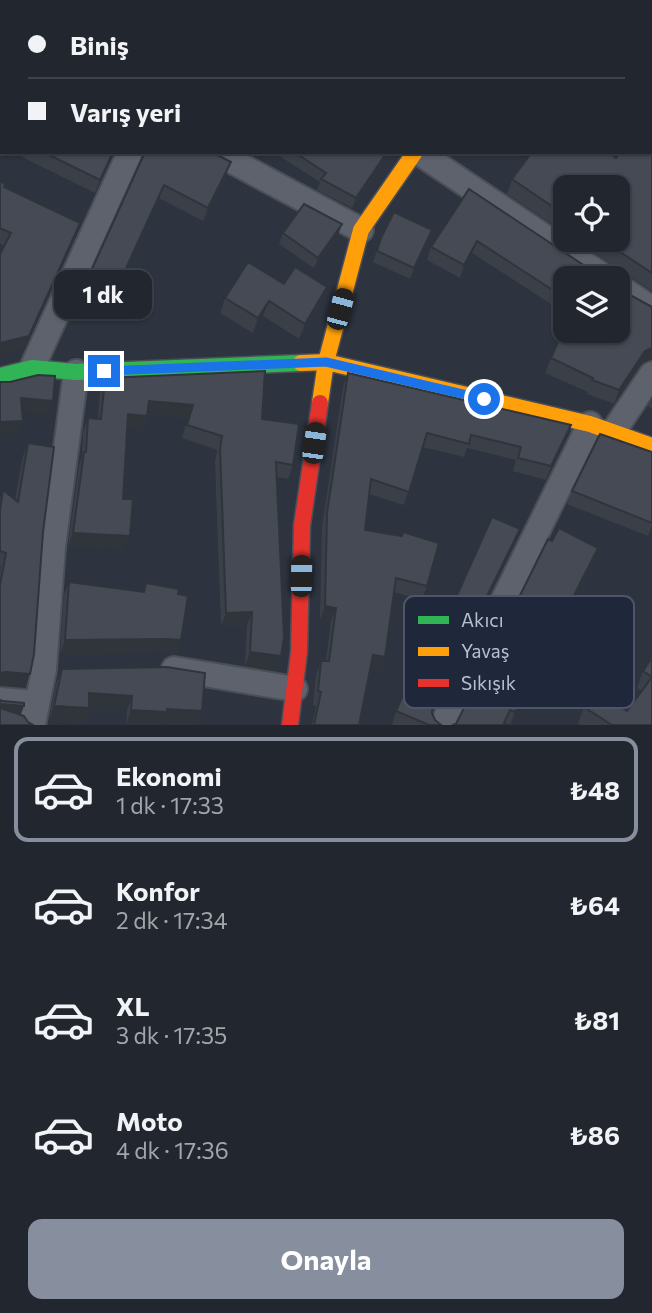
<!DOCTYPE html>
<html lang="tr">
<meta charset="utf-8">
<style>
:root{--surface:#22262f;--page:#2a2e37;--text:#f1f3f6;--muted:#a2a5aa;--line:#3f434b;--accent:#878e9d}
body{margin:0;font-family:Commissioner,sans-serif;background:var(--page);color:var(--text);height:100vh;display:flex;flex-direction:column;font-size:26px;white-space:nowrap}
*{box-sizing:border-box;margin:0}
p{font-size:23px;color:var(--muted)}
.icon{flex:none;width:38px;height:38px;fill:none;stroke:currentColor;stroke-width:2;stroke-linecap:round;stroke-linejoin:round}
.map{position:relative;height:725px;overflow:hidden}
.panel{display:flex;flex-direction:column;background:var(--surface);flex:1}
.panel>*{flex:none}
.banner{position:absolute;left:0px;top:0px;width:653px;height:154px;box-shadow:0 2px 5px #0004,0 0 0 2px var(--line);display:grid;align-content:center;height:154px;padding:0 28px;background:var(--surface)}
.tools{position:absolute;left:553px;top:175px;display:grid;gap:14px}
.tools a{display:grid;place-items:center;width:77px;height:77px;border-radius:14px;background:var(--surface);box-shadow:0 2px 5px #0004,0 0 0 2px var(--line);font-size:35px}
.end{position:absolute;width:32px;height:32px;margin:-16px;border:9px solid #1a73e8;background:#fff;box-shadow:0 0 0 4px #fff}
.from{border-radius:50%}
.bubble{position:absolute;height:49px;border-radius:14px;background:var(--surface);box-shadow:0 2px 5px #0004,0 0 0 2px var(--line);font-size:23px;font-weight:700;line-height:49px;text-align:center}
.car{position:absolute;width:21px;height:42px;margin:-21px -10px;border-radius:9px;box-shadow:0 0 5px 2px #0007;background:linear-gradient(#222 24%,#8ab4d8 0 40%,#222 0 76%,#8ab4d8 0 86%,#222 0)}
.banner b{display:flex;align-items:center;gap:24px;height:66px;font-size:26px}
.banner b+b{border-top:2px solid var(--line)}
.banner i{width:18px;height:18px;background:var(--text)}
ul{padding:12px 0 0;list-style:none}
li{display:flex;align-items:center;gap:21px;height:105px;margin:0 14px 10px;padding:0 14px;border:4px solid transparent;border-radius:14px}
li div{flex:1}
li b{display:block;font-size:26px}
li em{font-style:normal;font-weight:700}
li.current{border-color:var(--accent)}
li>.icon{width:63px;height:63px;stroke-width:1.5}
.button{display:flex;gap:14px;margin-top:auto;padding:14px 28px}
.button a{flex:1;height:80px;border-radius:14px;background:var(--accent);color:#fff;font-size:28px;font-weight:700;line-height:80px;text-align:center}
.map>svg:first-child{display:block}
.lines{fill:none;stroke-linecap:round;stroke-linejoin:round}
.street-casing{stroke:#4a4e57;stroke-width:28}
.fast-casing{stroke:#4a4e57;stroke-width:19}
.slow-casing{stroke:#4a4e57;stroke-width:19}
.jam-casing{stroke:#4a4e57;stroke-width:19}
.street{stroke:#5e626c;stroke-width:24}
.fast{stroke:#30b455;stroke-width:16}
.slow{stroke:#ff9f0a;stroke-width:16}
.jam{stroke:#e5322d;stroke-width:16}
.wall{fill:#3b4048}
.shaded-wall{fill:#30343b}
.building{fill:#454a54;stroke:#30343b;stroke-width:2}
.route{stroke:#1a73e8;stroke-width:9}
.key{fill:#1f283b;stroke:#4d5567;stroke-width:2}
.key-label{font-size:19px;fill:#b8bfcf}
</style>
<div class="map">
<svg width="652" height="725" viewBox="0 0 652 725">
<rect width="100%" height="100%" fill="#2d333f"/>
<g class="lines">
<defs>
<g id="street">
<polyline points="313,0 316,2"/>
<polyline points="619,2 622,0"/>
<polyline points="0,46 2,47"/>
<polyline points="215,152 361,230"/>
<polyline points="418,152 606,278"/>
<polyline points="618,286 652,309"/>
<polyline points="32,368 130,152"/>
<polyline points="613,432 652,374"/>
<polyline points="174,669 295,689"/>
<polyline points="0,700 36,703"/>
<polyline points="33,725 44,669 53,547 76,372"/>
<polyline points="442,725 590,424"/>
</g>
<polyline id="fast" points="0,376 32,368 76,372 301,363"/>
<g id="slow">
<polyline points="301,363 326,362 361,230 415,152"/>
<polyline points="320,403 326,362 590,424 652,446"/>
</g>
<g id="jam">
<polyline points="497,2 498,0"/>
<polyline points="290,725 299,652 302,525 320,403"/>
</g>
</defs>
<use href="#street" class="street-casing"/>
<use href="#fast" class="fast-casing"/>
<use href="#slow" class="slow-casing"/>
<use href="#jam" class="jam-casing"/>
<use href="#street" class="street"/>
<use href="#fast" class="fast"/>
<use href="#slow" class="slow"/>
<use href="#jam" class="jam"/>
</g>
<g class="wall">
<polygon points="361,0 444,0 444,2 365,2"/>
<polygon points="651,5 652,6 652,73 651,72"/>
<polygon points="652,102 652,291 575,240 618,240 565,187 565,233 507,194 512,179 616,158"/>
<polygon points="14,152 115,152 95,193 14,153"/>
<polygon points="144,152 212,152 226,175 203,221 159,198 112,303 83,291 88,278"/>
<polygon points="257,152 267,152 264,156"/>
<polygon points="273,152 390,152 352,208 317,190 320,182"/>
<polygon points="0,181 4,187 80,223 75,236 24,349 4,246 0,243"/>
<polygon points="469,189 594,272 592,278 565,278 565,313 472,253 460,278 427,260 431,247"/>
<polygon points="342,224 338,235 314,268 279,244 283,233"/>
<polygon points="432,230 410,279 373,262 381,238"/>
<polygon points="284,284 321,302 299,339 263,316 253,333 220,313 225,298"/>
<polygon points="604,335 640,365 614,404 587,394 588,392 545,373 551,358"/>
<polygon points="348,373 566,439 546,480 513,471 516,460 467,448 464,457 422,447 404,505 369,494 365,530 427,586 422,600 394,592 385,657 380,670 370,669 359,725 312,725 316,706 313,705 316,675 321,661 326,661 331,621 320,620 322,527 343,387"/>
<polygon points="105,378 262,419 293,465 288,479 277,477 281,656 277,670 245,666 247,625 221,626 215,462 217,450 182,438 188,418 148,415 142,430 127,428 123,499 126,549 68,546 79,466 82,457 83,432 88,418 98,419 100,391"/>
<polygon points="652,396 652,409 648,406"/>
<polygon points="28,443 43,532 25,687 0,685 0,572 1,566 0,566 0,499 3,490 15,500 23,456"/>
<polygon points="650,452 652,452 652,525 648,536 567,504 572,491"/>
<polygon points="516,540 457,662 433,650 437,640"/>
<polygon points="594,561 510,725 505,723 504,725 452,725 456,724"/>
<polygon points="69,582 143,591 146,583 178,594 181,640 176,654 163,652 60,654 64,595"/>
<polygon points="652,658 652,725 580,725 578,724 584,707 627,711 642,691 637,688 643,671"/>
<polygon points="62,669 202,711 197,725 163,724 163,725 126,725 127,711 89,709 83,723 49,721 56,684"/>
<polygon points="438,699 432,713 435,720 429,725 392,725 396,711"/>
</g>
<g class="shaded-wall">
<polygon points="113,152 115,152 95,193 100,180"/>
<polygon points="387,152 390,152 352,208 356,198"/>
<polygon points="231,162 226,175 203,221 208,208"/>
<polygon points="164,185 159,198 112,303 116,290"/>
<polygon points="80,223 75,236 24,349 0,355 0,343"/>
<polygon points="342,224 338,235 314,268 318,258"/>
<polygon points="432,230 428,240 410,279 414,268"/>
<polygon points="477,241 472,253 460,278 464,265"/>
<polygon points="327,287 321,302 299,339 305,324"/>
<polygon points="269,301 263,316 253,333 258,318"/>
<polygon points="652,348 652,359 640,365 614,404 619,390 645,351"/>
<polygon points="21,398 53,401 48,414 16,412"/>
<polygon points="149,401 193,405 188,418 144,415"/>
<polygon points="128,414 147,416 142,430 123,428"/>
<polygon points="23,421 18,434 0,435 0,422"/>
<polygon points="571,425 566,439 546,480 551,466"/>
<polygon points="520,529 516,540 457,662 460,651"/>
<polygon points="73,533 130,536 126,549 68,546"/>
<polygon points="598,548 594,561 510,725 515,712"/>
<polygon points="325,606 336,608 331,621 320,620"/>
<polygon points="252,612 247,625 221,626 226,613"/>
<polygon points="168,639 181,640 176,654 163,652 60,654 65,640"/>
<polygon points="250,652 281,656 277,670 245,666"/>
<polygon points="373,655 385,657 380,670 368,669"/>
<polygon points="6,672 30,674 25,687 0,685 0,673"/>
<polygon points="89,693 132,696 127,711 89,709 83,723 49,721 54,706"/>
<polygon points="0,704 24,706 19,719 0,718"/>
<polygon points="167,709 202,711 197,725 163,724 163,725 126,725 131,710"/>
</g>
<g class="building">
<polygon points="38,0 73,0 76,2 37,2"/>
<polygon points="227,0 273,0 272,2 228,2 226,1"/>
<polygon points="394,0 442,0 442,2 398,2"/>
<polygon points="651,5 652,6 652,54 651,53"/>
<polygon points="652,102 652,273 602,240 618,240 618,187 565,187 565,215 512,179 532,152 608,152 616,158 620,152 651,152 651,104"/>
<polygon points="43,152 113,152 100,180"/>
<polygon points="145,152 212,152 231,162 208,208 164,185 116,290 88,278"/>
<polygon points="294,152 387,152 356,198 321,179 326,173"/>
<polygon points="0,181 5,184 4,187 80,223 29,336 0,343 0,254 11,233 0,228"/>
<polygon points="469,189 594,272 590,278 565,278 565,298 477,241 464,265 431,247"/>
<polygon points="304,204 342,224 318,258 283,233"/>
<polygon points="394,212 432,230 414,268 377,251 381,238"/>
<polygon points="248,262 284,284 295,267 327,287 305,324 269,301 258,318 225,298"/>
<polygon points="632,296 652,307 652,348 645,351 619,390 592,380 593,378 551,358 565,326 565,331 595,331 604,335 607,331 618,331 618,316"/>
<polygon points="265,371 262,419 299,424 293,465 276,462 284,637 281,656 250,652 252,612 226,613 220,448 222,436 187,425 193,405 149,401 147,416 128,414 123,499 133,499 130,536 73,533 84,452 86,452 88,418 101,419 105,378"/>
<polygon points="348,373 571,425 551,466 518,458 521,447 471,435 469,444 427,433 409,492 371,479 365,530 402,536 403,532 439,543 427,586 396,578 385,657 373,655 359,725 314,725 321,692 318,691 321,661 329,661 336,608 325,606 327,513"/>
<polygon points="38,375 55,376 53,401 21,398 23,421 0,422 0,382 10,382"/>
<polygon points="600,434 652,452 652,523 572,491"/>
<polygon points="28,443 54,447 43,532 34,654 30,674 6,672 0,673 0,585 6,553 0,551 0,510 3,490 18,502"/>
<polygon points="492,517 520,529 460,651 437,640"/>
<polygon points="559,528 598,548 515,712 510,710 503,725 452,725 456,724 548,539 552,541"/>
<polygon points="69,582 144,592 146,583 179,589 178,594 188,596 181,640 168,639 65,640"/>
<polygon points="652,658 652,725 612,725 584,707 595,690 627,711 652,677 643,671"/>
<polygon points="167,667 205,673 202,711 167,709 167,712 131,710 132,696 89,693 89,708 54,706 62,669"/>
<polygon points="413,672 443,685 433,705 432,713 435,720 441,725 429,725 396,711"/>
<polygon points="0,700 3,701 24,703 24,706 0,704"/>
<polygon points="0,708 24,716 28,722 33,725 0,725"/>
</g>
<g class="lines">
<polyline class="route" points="104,371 326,362 484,399"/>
</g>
<rect x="404" y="596" width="230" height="112" rx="10" class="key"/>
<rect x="418" y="616" width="31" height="8" fill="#30b455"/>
<rect x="418" y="647" width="31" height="9" fill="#ff9f0a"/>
<rect x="418" y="679" width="31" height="8" fill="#e5322d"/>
<g class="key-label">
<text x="461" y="627">Akıcı</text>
<text x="461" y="658">Yavaş</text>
<text x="461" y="690">Sıkışık</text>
</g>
</svg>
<div class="tools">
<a><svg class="icon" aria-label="locate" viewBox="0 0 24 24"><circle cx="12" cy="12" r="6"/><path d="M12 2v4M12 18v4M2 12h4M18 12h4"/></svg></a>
<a><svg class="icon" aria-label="layers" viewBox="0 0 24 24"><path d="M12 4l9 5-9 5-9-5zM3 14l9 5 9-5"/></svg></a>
</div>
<i class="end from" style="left:484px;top:399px"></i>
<i class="end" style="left:104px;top:371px"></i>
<div class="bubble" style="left:54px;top:270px;width:98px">1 dk</div>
<i class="car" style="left:340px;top:309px;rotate:15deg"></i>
<i class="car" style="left:314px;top:443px;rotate:8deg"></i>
<i class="car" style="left:301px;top:576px;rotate:1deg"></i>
<div class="banner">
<b><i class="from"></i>Biniş</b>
<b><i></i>Varış yeri</b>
</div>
</div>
<section class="panel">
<ul>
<li class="current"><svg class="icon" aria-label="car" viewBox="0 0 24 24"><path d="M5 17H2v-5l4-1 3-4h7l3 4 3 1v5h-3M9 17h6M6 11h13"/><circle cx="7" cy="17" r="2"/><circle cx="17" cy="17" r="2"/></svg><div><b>Ekonomi</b><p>1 dk · 17:33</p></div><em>₺48</em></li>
<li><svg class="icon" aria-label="car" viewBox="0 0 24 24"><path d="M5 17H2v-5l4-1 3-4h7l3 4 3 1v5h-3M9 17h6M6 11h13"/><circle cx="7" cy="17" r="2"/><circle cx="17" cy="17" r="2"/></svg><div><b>Konfor</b><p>2 dk · 17:34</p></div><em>₺64</em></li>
<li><svg class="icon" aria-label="car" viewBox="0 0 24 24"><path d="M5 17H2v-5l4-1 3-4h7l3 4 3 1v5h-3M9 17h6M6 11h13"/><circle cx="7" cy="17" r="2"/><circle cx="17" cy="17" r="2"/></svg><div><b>XL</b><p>3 dk · 17:35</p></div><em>₺81</em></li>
<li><svg class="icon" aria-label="car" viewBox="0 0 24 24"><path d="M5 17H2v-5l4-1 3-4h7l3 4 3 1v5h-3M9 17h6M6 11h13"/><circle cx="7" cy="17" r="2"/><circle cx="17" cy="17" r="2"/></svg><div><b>Moto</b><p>4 dk · 17:36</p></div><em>₺86</em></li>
</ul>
<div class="button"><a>Onayla</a></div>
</section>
